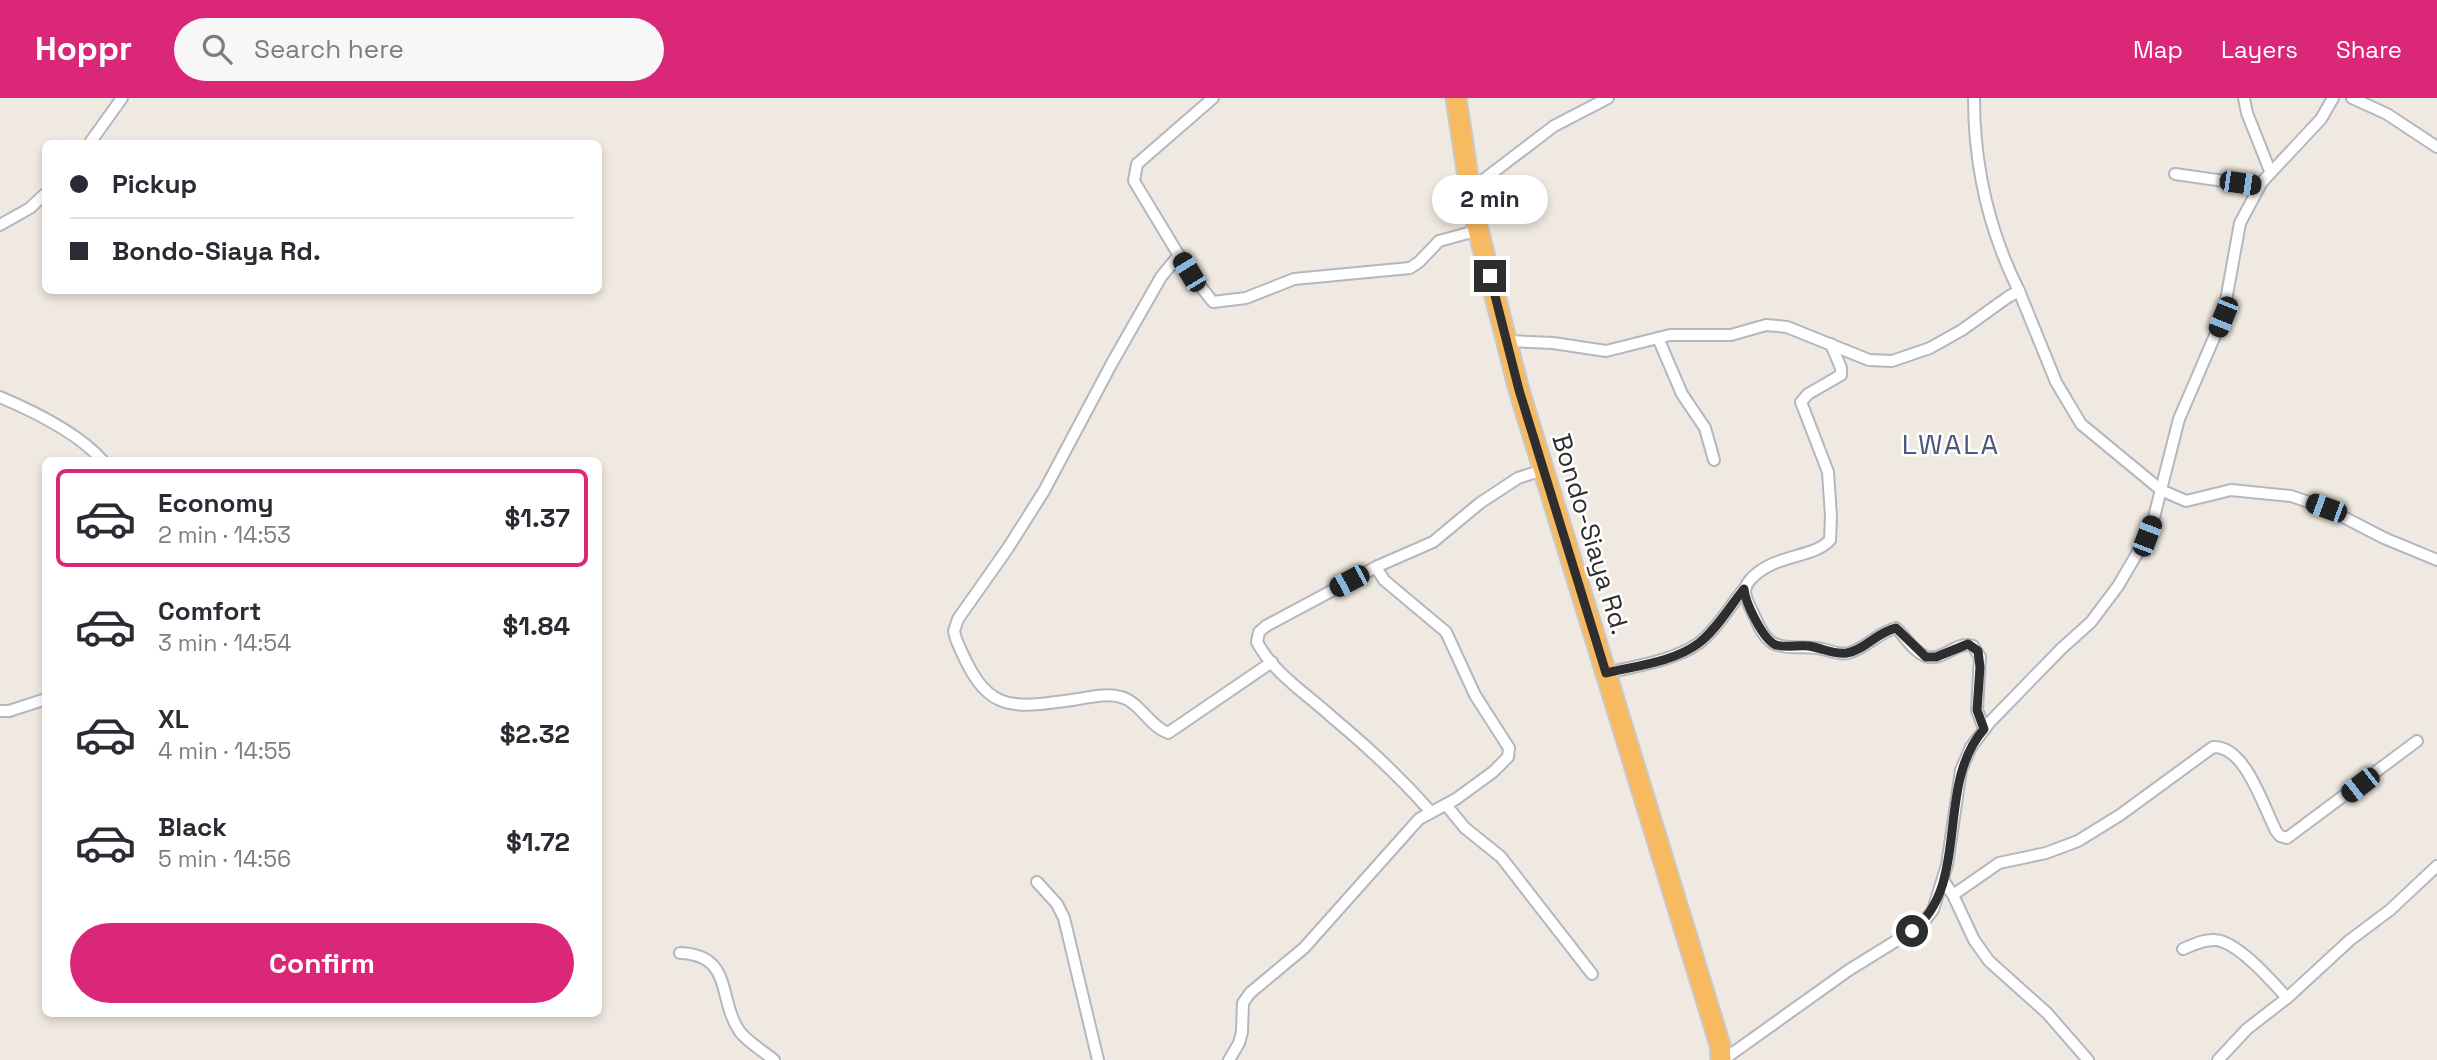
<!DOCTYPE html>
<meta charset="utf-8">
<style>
:root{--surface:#fff;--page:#f7f7f7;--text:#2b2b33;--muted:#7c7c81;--line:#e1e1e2;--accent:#db2777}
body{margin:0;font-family:"Space Grotesk",sans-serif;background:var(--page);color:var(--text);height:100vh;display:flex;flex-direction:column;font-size:26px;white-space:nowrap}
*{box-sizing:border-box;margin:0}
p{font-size:23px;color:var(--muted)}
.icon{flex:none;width:38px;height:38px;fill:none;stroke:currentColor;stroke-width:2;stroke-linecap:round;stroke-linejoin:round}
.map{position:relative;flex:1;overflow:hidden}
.panel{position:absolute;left:42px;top:359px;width:560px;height:560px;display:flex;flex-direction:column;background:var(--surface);border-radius:10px;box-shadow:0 4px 10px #0003}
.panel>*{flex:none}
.guide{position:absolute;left:42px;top:42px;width:560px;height:154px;border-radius:10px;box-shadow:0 4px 10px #0003;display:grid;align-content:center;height:154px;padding:0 28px;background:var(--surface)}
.end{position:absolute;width:32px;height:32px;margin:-16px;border:9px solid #2e2e2e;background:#fff;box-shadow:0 0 0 4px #fff}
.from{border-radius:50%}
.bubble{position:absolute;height:49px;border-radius:24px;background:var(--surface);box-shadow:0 4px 10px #0003;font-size:23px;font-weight:700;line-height:49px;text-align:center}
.car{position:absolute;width:21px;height:42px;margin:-21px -10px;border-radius:9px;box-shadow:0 0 5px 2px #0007;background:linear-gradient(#222 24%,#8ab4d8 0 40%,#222 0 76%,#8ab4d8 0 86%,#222 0)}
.guide b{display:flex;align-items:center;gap:24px;height:66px;font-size:26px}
.guide b+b{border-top:2px solid var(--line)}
.guide i{width:18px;height:18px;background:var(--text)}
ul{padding:12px 0 0;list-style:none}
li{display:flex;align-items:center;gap:21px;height:98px;margin:0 14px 10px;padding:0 14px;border:4px solid transparent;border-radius:10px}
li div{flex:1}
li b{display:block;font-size:26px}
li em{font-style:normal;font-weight:700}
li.on{border-color:var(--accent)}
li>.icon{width:63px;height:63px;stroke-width:1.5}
.button{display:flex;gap:14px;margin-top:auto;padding:14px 28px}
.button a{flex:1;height:80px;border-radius:42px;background:var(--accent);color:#fff;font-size:28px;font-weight:700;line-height:80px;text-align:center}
header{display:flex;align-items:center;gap:42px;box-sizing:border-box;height:98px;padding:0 35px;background:var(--accent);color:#fff}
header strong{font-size:33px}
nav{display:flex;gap:38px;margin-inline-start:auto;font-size:24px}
.search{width:490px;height:63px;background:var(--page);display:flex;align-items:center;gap:18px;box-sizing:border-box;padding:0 24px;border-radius:38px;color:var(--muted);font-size:26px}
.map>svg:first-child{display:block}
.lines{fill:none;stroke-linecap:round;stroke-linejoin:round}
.minor-casing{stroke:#b4b7c1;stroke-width:14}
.trunk-casing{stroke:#c9c9c9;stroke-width:23}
.minor{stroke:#fff;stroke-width:10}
.trunk{stroke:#f8ba60;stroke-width:19}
.route{stroke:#2e2e2e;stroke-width:9}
.labels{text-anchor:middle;stroke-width:5;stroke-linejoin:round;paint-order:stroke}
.street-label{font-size:26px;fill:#2e2e2e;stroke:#fff}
.neighbourhood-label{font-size:28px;letter-spacing:2px;fill:#4d5680;stroke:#fff}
</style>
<header>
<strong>Hoppr</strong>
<div class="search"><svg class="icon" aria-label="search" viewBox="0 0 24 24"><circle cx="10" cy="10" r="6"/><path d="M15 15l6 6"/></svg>Search here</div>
<nav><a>Map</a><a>Layers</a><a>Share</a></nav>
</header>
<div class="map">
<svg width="2437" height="962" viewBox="0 0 2437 962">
<rect width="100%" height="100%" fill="#efe9e1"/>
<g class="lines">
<defs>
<g id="minor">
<polyline points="1213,0 1137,66 1134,83 1189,174 1213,204 1246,200 1294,181 1410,170 1419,164 1439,143 1479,132"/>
<path d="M1974,0C1974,67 1989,133 2019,193"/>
<polyline points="2244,0 2247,15 2270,73"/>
<polyline points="2352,0 2387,16 2437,49"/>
<polyline points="89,46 122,0"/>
<polyline points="2175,76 2259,88"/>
<polyline points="1470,92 1554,28 1608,0"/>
<polyline points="0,127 30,110 46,95"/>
<path d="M1179,157L1161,179L1112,265L1044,393L1008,450L958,521L954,533L956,541C986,614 1005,612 1078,601C1091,599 1107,595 1121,599C1140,604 1149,628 1168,635L1272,564"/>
<polyline points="1658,240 1682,296 1705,330 1714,362"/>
<polyline points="1506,243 1553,245 1606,253 1670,237 1731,237 1766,227 1787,229 1869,262 1892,263 1930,250 1962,232 2008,199 2019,193 2056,284 2081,326 2161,392 2186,403 2231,392 2291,398 2326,410 2384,440 2437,462"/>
<path d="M1831,246L1841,270V277L1808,296L1801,304L1828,374L1831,419L1830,442C1813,461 1774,455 1750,482C1741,492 1746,500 1751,511C1756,521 1761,536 1770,543C1782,553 1807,547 1822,551C1831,553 1839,557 1848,555C1866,551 1878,534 1896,530C1905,538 1913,553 1925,558C1943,565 1955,542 1973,548L1980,559L1977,612L1984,631"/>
<path d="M0,299C33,313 78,335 102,362"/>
<path d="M1378,468L1266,528L1259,534L1257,544C1273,575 1308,597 1333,620C1368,649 1400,679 1430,713"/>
<path d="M1606,575C1635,568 1674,563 1699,545C1717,531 1730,508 1744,491"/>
<polyline points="0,613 9,613 46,601"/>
<polyline points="1446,707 1465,730 1501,759 1592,876"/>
<polyline points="1943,782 1953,797 1974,842 1989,863 2047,915 2088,962"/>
<polyline points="1037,784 1057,806 1064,820 1098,962"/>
<path d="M1953,797L1999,765L2046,755L2078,743L2120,717L2213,649C2245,647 2263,708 2276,733L2280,738L2287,740L2417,643"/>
<path d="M2183,851C2193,847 2204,841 2215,842C2237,843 2273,884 2287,900"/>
<path d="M680,855C734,857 717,901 740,934C749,945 763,953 774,962"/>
<polyline points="1229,962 1239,945 1242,934 1243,905 1250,895 1304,850 1419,721 1456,701 1493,674 1508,659 1509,650 1475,597 1446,534 1384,482 1377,471 1378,468 1433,444 1480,405 1518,380 1543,372"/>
<polyline points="1723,962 1849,872 1912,833 1923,825 1933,812 1947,767 1961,672 1971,649 1990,624 2061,551 2091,524 2118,488 2142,447 2153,423 2179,321 2223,219 2240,125 2262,84 2321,21 2333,0"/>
<polyline points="2218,962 2247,931 2287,900 2350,842 2390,812 2437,768"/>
</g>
<polyline id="trunk" points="1456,0 1473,112 1519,292 1709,911 1720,947 1721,962"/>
</defs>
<use href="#minor" class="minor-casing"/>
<use href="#trunk" class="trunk-casing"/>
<use href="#minor" class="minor"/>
<use href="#trunk" class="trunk"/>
</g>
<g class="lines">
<path class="route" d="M1490,178L1519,292L1606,575C1635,568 1674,564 1699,545C1717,531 1730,508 1744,491C1745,504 1763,542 1776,547C1786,550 1798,547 1809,548C1822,550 1834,557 1847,555C1865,552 1877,534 1896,530L1926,559H1936L1968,546L1978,553L1980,569L1977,612L1984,631C1934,688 1972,786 1912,833"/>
</g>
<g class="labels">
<g class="street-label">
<text transform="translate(1591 436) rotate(73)" y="9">Bondo-Siaya Rd.</text>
</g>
<g class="neighbourhood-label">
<text x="1951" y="356">LWALA</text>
</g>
</g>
</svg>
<i class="end from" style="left:1912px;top:833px"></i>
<i class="end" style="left:1490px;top:178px"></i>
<div class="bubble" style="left:1432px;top:77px;width:116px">2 min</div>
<i class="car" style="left:2240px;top:85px;rotate:98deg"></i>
<i class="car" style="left:1189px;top:174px;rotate:329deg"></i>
<i class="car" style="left:2223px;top:219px;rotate:202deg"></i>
<i class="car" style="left:2326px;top:410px;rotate:290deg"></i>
<i class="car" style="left:2147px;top:438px;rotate:21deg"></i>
<i class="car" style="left:1349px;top:483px;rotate:242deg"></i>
<i class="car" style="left:2360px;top:687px;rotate:232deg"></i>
<div class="guide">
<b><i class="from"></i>Pickup</b>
<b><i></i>Bondo-Siaya Rd.</b>
</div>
<section class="panel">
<ul>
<li class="on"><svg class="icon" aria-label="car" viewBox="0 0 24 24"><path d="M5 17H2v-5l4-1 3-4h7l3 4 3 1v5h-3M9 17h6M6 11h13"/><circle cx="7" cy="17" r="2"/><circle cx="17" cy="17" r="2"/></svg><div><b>Economy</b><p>2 min · 14:53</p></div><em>$1.37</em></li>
<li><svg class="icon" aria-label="car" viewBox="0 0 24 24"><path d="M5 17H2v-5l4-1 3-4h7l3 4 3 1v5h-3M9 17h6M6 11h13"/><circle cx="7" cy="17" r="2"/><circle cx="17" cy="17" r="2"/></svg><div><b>Comfort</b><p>3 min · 14:54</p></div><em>$1.84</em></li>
<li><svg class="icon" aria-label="car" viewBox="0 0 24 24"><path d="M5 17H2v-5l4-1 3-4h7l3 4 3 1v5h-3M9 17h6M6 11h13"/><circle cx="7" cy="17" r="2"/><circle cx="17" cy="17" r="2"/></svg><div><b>XL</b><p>4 min · 14:55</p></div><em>$2.32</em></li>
<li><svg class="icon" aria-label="car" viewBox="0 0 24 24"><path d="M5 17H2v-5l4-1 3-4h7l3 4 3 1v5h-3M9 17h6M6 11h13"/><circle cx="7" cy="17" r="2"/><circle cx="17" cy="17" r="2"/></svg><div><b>Black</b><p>5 min · 14:56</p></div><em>$1.72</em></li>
</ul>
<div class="button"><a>Confirm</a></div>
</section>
</div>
